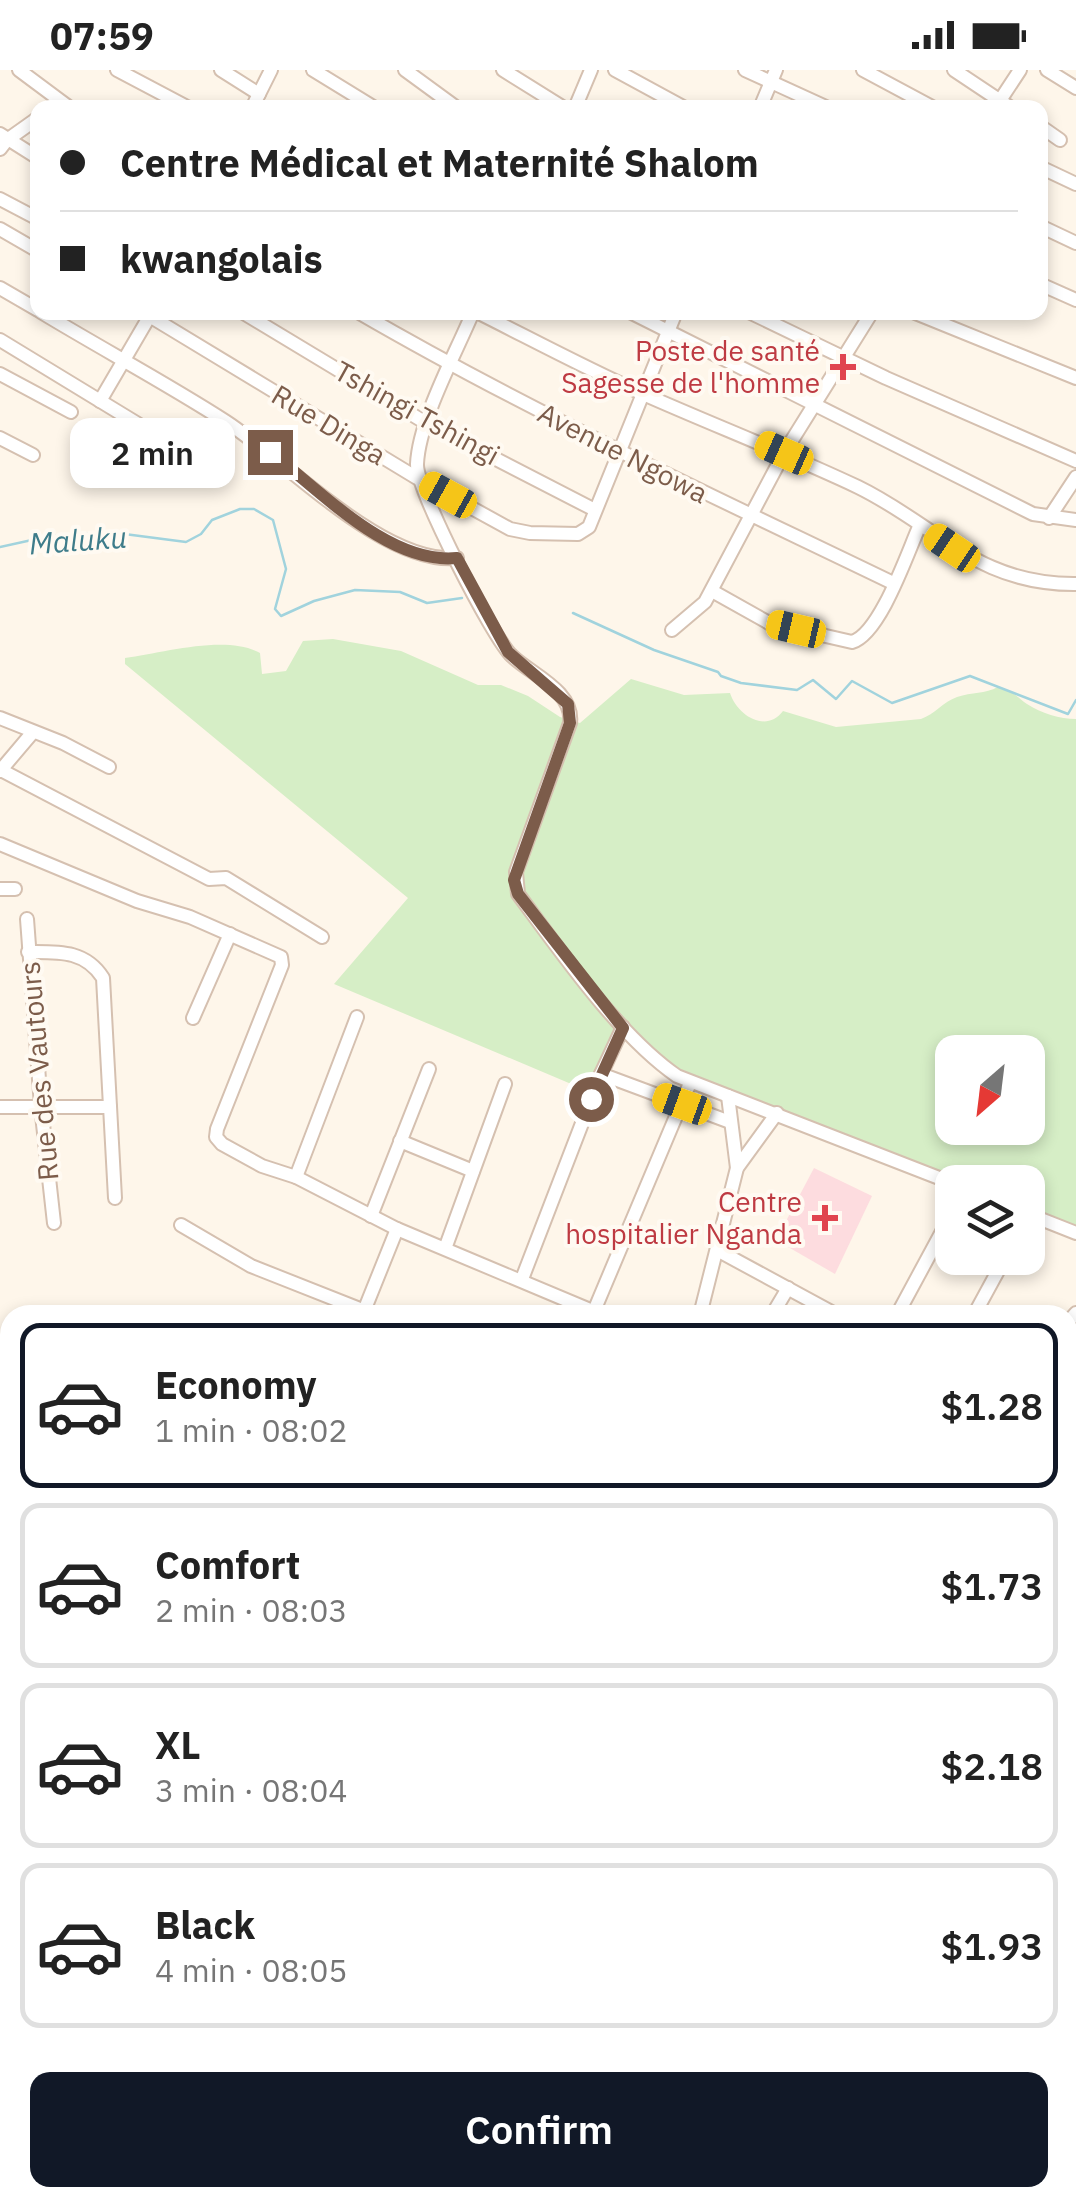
<!DOCTYPE html>
<meta charset="utf-8">
<style>
:root{--surface:#fff;--page:#f6f6f6;--text:#222;--muted:#767676;--line:#e0e0e0;--accent:#111827}
body{margin:0;font-family:"IBM Plex Sans",sans-serif;background:var(--page);color:var(--text);height:100vh;display:flex;flex-direction:column;font-size:38px;white-space:nowrap}
*{box-sizing:border-box;margin:0}
p{font-size:32px;color:var(--muted)}
.icon{flex:none;width:55px;height:55px;fill:none;stroke:currentColor;stroke-width:2;stroke-linecap:round;stroke-linejoin:round}
.map{position:relative;flex:1;overflow:hidden}
.side{position:absolute;left:0px;top:1235px;width:1078px;height:902px;display:flex;flex-direction:column;background:var(--surface);border-radius:30px 30px 0 0;box-shadow:0 5px 15px #0003}
.side>*{flex:none}
.banner{position:absolute;left:30px;top:30px;width:1018px;height:220px;border-radius:20px;box-shadow:0 5px 15px #0003;display:grid;align-content:center;height:220px;padding:0 30px;background:var(--surface)}
.needle{width:65px;rotate:208deg}
.fabs{position:absolute;left:935px;top:965px;display:grid;gap:20px}
.fabs a{display:grid;place-items:center;width:110px;height:110px;border-radius:20px;background:var(--surface);box-shadow:0 5px 15px #0003;font-size:50px}
.end{position:absolute;width:45px;height:45px;margin:-22px;border:12px solid #7c5c4a;background:#fff;box-shadow:0 0 0 5px #fff}
.from{border-radius:50%}
.bubble{position:absolute;height:70px;border-radius:20px;background:var(--surface);box-shadow:0 5px 15px #0003;font-size:32px;font-weight:600;line-height:70px;text-align:center}
.car{position:absolute;width:30px;height:60px;margin:-30px -15px;border-radius:12px;box-shadow:0 0 8px 2px #0007;background:linear-gradient(#f5c518 24%,#345 0 40%,#f5c518 0 76%,#345 0 86%,#f5c518 0)}
.banner b{display:flex;align-items:center;gap:35px;height:95px;font-size:38px}
.banner b+b{border-top:2px solid var(--line)}
.banner i{width:25px;height:25px;background:var(--text)}
ul{padding:18px 0 0;list-style:none}
li{display:flex;align-items:center;gap:30px;height:165px;margin:0 20px 15px;padding:0 10px;border:5px solid var(--line);border-radius:20px}
li div{flex:1}
li b{display:block;font-size:38px}
li em{font-style:normal;font-weight:600}
li.selected{border-color:var(--accent)}
li>.icon{width:90px;height:90px;stroke-width:1.5}
.button{display:flex;gap:20px;margin-top:auto;padding:20px 30px}
.button a{flex:1;height:115px;border-radius:20px;background:var(--accent);color:#fff;font-size:40px;font-weight:600;line-height:115px;text-align:center}
.status{display:flex;justify-content:space-between;align-items:center;height:70px;padding:0 50px;background:var(--surface);direction:ltr}
.status svg{height:28px;fill:currentColor}
.map>svg:first-child{display:block}
.education{fill:#f3e6fb}
.medical{fill:#fddcdf}
.green{fill:#d6eec6;fill-rule:evenodd}
.lines{fill:none;stroke-linecap:round;stroke-linejoin:round}
.stream{stroke:#a1d3dd;stroke-width:2.5}
.minor-casing{stroke:#d5c0b0;stroke-width:16}
.minor{stroke:#fff;stroke-width:12}
.route{stroke:#7c5c4a;stroke-width:12}
.health-dot{fill:#e0444e;stroke:#fffaf2;stroke-width:4}
.labels{text-anchor:middle;stroke-width:8;stroke-linejoin:round;paint-order:stroke}
.health-label{font-size:28px;fill:#be3a42;stroke:#fffaf2;text-anchor:end}
.street-label{font-size:28px;fill:#7c5c4a;stroke:#fffaf2}
.water-label{font-size:30px;font-style:italic;fill:#3e7c8a;stroke:#fffaf2}
</style>
<div class="status"><b>07:59</b><svg viewBox="0 0 49 12"><path d="M0 12V9h3v3zM5 12V6h3v6zM10 12V3h3v9zM15 12V0h3v12zM26 1h20v11H26zM47 4h2v5h-2z"/></svg></div>
<div class="map">
<svg width="1076" height="2136" viewBox="0 0 1076 2136">
<rect width="100%" height="100%" fill="#fef6ea"/>
<polygon class="education" points="189,2128 367,2128 367,2136 184,2136"/>
<g class="medical">
<polygon points="814,1098 872,1126 835,1204 776,1170"/>
<polygon points="1068,1616 1076,1621 1076,1927 1068,1939"/>
</g>
<g class="green">
<path d="M333,569L401,581L478,615H501L528,626L560,647L580,653L631,609L684,625L730,623C737,645 766,664 783,641L836,657L921,649C935,644 943,632 957,627C972,622 985,624 998,617C1011,619 1017,627 1027,634C1041,643 1060,649 1076,649V1160L1028,1140V1112H960L750,1029L671,995L623,949L596,1008L589,1005L583,1019L334,914L408,828L125,594V588C163,583 226,564 260,583L262,604L286,601L303,571ZM952,982H1028V1058H952Z"/>
<polygon points="10,2011 10,2120 0,2115 0,2036"/>
</g>
<g class="lines">
<g class="stream">
<polyline points="0,477 50,466 109,462 186,472 201,464 212,450 240,439 254,439 273,450 286,499 275,539 281,546 314,531 355,520 400,522 427,533 462,528"/>
<polyline points="573,543 654,580 718,602 721,606 741,613 797,620 813,610 836,629 852,611 892,633 970,606 1068,644 1076,630"/>
<polyline points="1068,1548 1076,1545"/>
<polyline points="691,2136 692,2128"/>
</g>
<defs>
<g id="minor">
<polyline points="19,0 70,38"/>
<polyline points="117,0 189,38"/>
<polyline points="221,0 259,24"/>
<polyline points="313,0 375,38"/>
<polyline points="405,0 457,38"/>
<polyline points="503,0 564,38"/>
<polyline points="615,0 685,38"/>
<polyline points="745,0 828,38"/>
<polyline points="863,0 934,38"/>
<polyline points="954,0 1011,38"/>
<polyline points="1047,0 1076,18"/>
<polyline points="997,35 1020,0"/>
<polyline points="252,38 271,0"/>
<polyline points="575,38 591,0"/>
<polyline points="760,38 776,0"/>
<polyline points="1040,56 1060,70"/>
<polyline points="0,64 38,88"/>
<polyline points="0,79 7,70 38,48"/>
<polyline points="1040,97 1076,114"/>
<polyline points="0,129 38,149"/>
<polyline points="1040,156 1076,173"/>
<polyline points="0,159 38,181"/>
<polyline points="1040,214 1076,230"/>
<polyline points="0,218 38,240"/>
<path d="M41,242C102,279 166,313 225,351C287,391 383,495 457,488"/>
<polyline points="143,242 417,408 510,459 530,463 578,464 589,457 676,242"/>
<polyline points="242,242 426,353 595,440"/>
<path d="M358,242C532,343 713,426 893,513"/>
<path d="M473,242C455,285 419,350 417,394C416,418 493,569 512,586C532,605 574,621 570,653L516,802L518,824C561,882 619,966 677,1006L952,1113"/>
<path d="M477,242C531,269 585,298 641,323C713,355 786,383 858,417C938,456 977,515 1076,514"/>
<polyline points="630,242 1033,444 1076,450"/>
<polyline points="749,242 886,308 1076,391"/>
<polyline points="913,242 1076,308"/>
<polyline points="0,270 138,354 189,393"/>
<polyline points="0,304 71,342"/>
<polyline points="100,331 152,242"/>
<polyline points="0,368 33,385"/>
<polyline points="1049,448 1076,407"/>
<path d="M712,521L769,553L852,572C880,564 907,484 919,457"/>
<polyline points="672,560 705,532 784,383 872,242"/>
<polyline points="0,648 63,673 109,697"/>
<polyline points="1,700 209,809 226,808 322,867"/>
<polyline points="0,701 33,662"/>
<polyline points="0,774 137,831 190,847 281,887 282,895 217,1059 216,1067 222,1074 262,1096 296,1107 397,1159 602,1245"/>
<polyline points="0,819 15,819"/>
<polyline points="27,849 41,1036 54,1153"/>
<path d="M28,882C59,882 85,880 103,908L115,1128"/>
<polyline points="193,948 230,864"/>
<polyline points="601,1004 730,1052"/>
<polyline points="728,1026 737,1098"/>
<polyline points="0,1037 110,1037"/>
<polyline points="400,1071 473,1101"/>
<polyline points="296,1107 357,947"/>
<polyline points="1028,1144 1076,1163"/>
<polyline points="371,1146 429,999"/>
<polyline points="181,1155 251,1196 375,1245"/>
<polyline points="446,1176 505,1014"/>
<polyline points="717,1180 837,1245"/>
<polyline points="522,1209 601,1004 623,957"/>
<polyline points="364,1241 397,1159"/>
<polyline points="594,1241 690,1013"/>
<polyline points="700,1245 737,1098 777,1043"/>
<polyline points="772,1245 788,1218"/>
<polyline points="897,1245 952,1143"/>
<polyline points="974,1245 1005,1188"/>
<polyline points="1068,1252 1076,1243"/>
<polyline points="1068,1340 1076,1328"/>
<polyline points="0,1396 3,1383 10,1378"/>
<polyline points="1068,1472 1076,1459"/>
<polyline points="0,1610 10,1583"/>
<polyline points="1068,1790 1076,1795"/>
<polyline points="0,1802 10,1775"/>
<polyline points="0,1874 10,1878"/>
<polyline points="0,1908 10,1889"/>
<polyline points="0,1986 10,1989"/>
<polyline points="1068,2003 1076,1993"/>
<polyline points="120,2128 132,2136"/>
<polyline points="838,2135 843,2128"/>
<polyline points="173,2136 178,2128"/>
<polyline points="416,2136 419,2128"/>
<polyline points="756,2136 761,2128"/>
<polyline points="934,2136 942,2128"/>
</g>
</defs>
<use href="#minor" class="minor-casing"/>
<use href="#minor" class="minor"/>
</g>
<g class="lines">
<path class="route" d="M270,382C320,420 389,495 457,488L508,582L568,634L570,653L514,810L518,824L623,958L591,1029"/>
</g>
<g class="health-dot">
<path d="M838 282h10v10h10v10h-10v10h-10v-10h-10v-10h10z"/>
<path d="M820 1133h10v10h10v10h-10v10h-10v-10h-10v-10h10z"/>
</g>
<g class="labels">
<g class="health-label">
<text x="820" y="291">Poste de santé<tspan x="820" dy="32">Sagesse de l'homme</tspan></text>
<text x="802" y="1142">Centre<tspan x="802" dy="32">hospitalier Nganda</tspan></text>
</g>
<g class="street-label">
<text transform="translate(417 343) rotate(29)" y="10">Tshingi Tshingi</text>
<text transform="translate(329 355) rotate(31)" y="10">Rue Dinga</text>
<text transform="translate(623 383) rotate(27)" y="10">Avenue Ngowa</text>
<text transform="translate(39 1001) rotate(-95)" y="10">Rue des Vautours</text>
</g>
<g class="water-label">
<text transform="translate(78 471) rotate(-4)" y="10">Maluku</text>
</g>
</g>
</svg>
<div class="fabs">
<a><svg class="needle" viewBox="-14 -14 28 28"><path d="M0-13l5 13h-10z" fill="#e53935"/><path d="M0 13l5-13h-10z" fill="#767676"/></svg></a>
<a><svg class="icon" aria-label="layers" viewBox="0 0 24 24"><path d="M12 4l9 5-9 5-9-5zM3 14l9 5 9-5"/></svg></a>
</div>
<i class="end from" style="left:591px;top:1029px"></i>
<i class="end" style="left:270px;top:382px"></i>
<div class="bubble" style="left:70px;top:348px;width:165px">2 min</div>
<i class="car" style="left:784px;top:383px;rotate:294deg"></i>
<i class="car" style="left:448px;top:425px;rotate:299deg"></i>
<i class="car" style="left:952px;top:478px;rotate:304deg"></i>
<i class="car" style="left:796px;top:559px;rotate:283deg"></i>
<i class="car" style="left:682px;top:1034px;rotate:290deg"></i>
<div class="banner">
<b><i class="from"></i>Centre Médical et Maternité Shalom</b>
<b><i></i>kwangolais</b>
</div>
<section class="side">
<ul>
<li class="selected"><svg class="icon" aria-label="car" viewBox="0 0 24 24"><path d="M5 17H2v-5l4-1 3-4h7l3 4 3 1v5h-3M9 17h6M6 11h13"/><circle cx="7" cy="17" r="2"/><circle cx="17" cy="17" r="2"/></svg><div><b>Economy</b><p>1 min · 08:02</p></div><em>$1.28</em></li>
<li><svg class="icon" aria-label="car" viewBox="0 0 24 24"><path d="M5 17H2v-5l4-1 3-4h7l3 4 3 1v5h-3M9 17h6M6 11h13"/><circle cx="7" cy="17" r="2"/><circle cx="17" cy="17" r="2"/></svg><div><b>Comfort</b><p>2 min · 08:03</p></div><em>$1.73</em></li>
<li><svg class="icon" aria-label="car" viewBox="0 0 24 24"><path d="M5 17H2v-5l4-1 3-4h7l3 4 3 1v5h-3M9 17h6M6 11h13"/><circle cx="7" cy="17" r="2"/><circle cx="17" cy="17" r="2"/></svg><div><b>XL</b><p>3 min · 08:04</p></div><em>$2.18</em></li>
<li><svg class="icon" aria-label="car" viewBox="0 0 24 24"><path d="M5 17H2v-5l4-1 3-4h7l3 4 3 1v5h-3M9 17h6M6 11h13"/><circle cx="7" cy="17" r="2"/><circle cx="17" cy="17" r="2"/></svg><div><b>Black</b><p>4 min · 08:05</p></div><em>$1.93</em></li>
</ul>
<div class="button"><a>Confirm</a></div>
</section>
</div>
